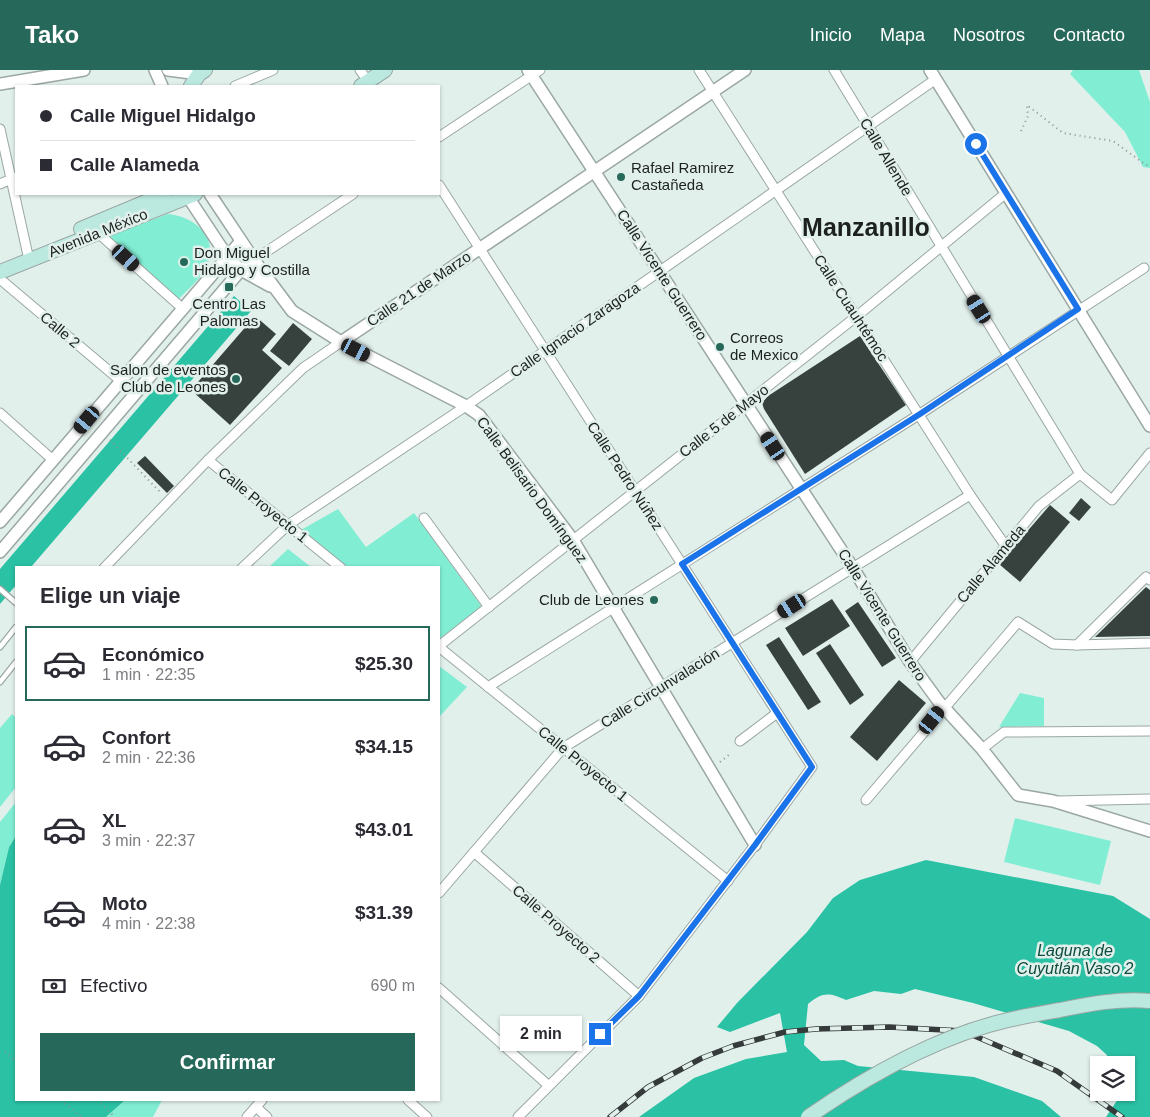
<!DOCTYPE html>
<html lang="es">
<meta charset="utf-8">
<style>
:root{--surface:#fff;--page:#f7f7f7;--text:#2b2b33;--muted:#7c7c81;--line:#e1e1e2;--accent:#26695a}
body{margin:0;font-family:Arial,sans-serif;background:var(--page);color:var(--text);height:100vh;display:flex;flex-direction:column;font-size:19px;white-space:nowrap}
*{box-sizing:border-box;margin:0}
p{font-size:16px;color:var(--muted)}
.icon{flex:none;width:28px;height:28px;fill:none;stroke:currentColor;stroke-width:2;stroke-linecap:round;stroke-linejoin:round}
.map{position:relative;flex:1;overflow:hidden}
.details{position:absolute;left:15px;top:496px;width:425px;height:535px;display:flex;flex-direction:column;background:var(--surface);border-radius:0px;box-shadow:0 1px 4px #0004}
.details>*{flex:none}
.guide{position:absolute;left:15px;top:15px;width:425px;height:110px;border-radius:0px;box-shadow:0 1px 4px #0004;display:grid;align-content:center;height:110px;padding:0 25px;background:var(--surface)}
.controls{position:absolute;left:1090px;top:986px;display:grid;gap:10px}
.controls a{display:grid;place-items:center;width:45px;height:45px;border-radius:0px;background:var(--surface);box-shadow:0 1px 4px #0004;font-size:25px}
.end{position:absolute;width:22px;height:22px;margin:-11px;border:6px solid #1a73e8;background:#fff;box-shadow:0 0 0 2px #fff}
.from{border-radius:50%}
.bubble{position:absolute;height:35px;border-radius:0px;background:var(--surface);box-shadow:0 1px 4px #0004;font-size:16px;font-weight:600;line-height:35px;text-align:center}
.car{position:absolute;width:15px;height:30px;margin:-15px -8px;border-radius:6px;box-shadow:0 0 4px 1px #0007;background:linear-gradient(#222 24%,#8ab4d8 0 40%,#222 0 76%,#8ab4d8 0 86%,#222 0)}
.guide b{display:flex;align-items:center;gap:18px;height:48px;font-size:19px}
.guide b+b{border-top:1px solid var(--line)}
.guide i{width:12px;height:12px;background:var(--text)}
ul{padding:0;list-style:none}
li{display:flex;align-items:center;gap:15px;height:75px;margin:0 10px 8px;padding:0 15px;border:2px solid transparent;border-radius:0px}
li div{flex:1}
li b{display:block;font-size:19px}
li em{font-style:normal;font-weight:600}
li.current{border-color:var(--accent)}
li>.icon{width:45px;height:45px;stroke-width:1.5}
h2{padding:0 25px;font-size:22px;line-height:60px}
.pay{display:flex;align-items:center;gap:12px;height:55px;padding:0 25px;font-size:19px}
.pay p{margin-inline-start:auto}
.action{display:flex;gap:10px;margin-top:auto;padding:10px 25px}
.action a{flex:1;height:58px;border-radius:0px;background:var(--accent);color:#fff;font-size:20px;font-weight:600;line-height:58px;text-align:center}
header{display:flex;align-items:center;gap:30px;box-sizing:border-box;height:70px;padding:0 25px;background:var(--accent);color:#fff}
header strong{font-size:24px}
nav{display:flex;gap:28px;margin-inline-start:auto;font-size:18px}
.map>svg:first-child{display:block}
.green{fill:#81eed4}
.water{fill:#2ac1a4}
.building{fill:#37423f}
.lines{fill:none;stroke-linecap:round;stroke-linejoin:round}
.service-casing{stroke:#9aa7a3;stroke-width:7}
.minor-casing{stroke:#9aa7a3;stroke-width:11}
.tertiary-casing{stroke:#9aa7a3;stroke-width:14}
.secondary-casing{stroke:#9aa7a3;stroke-width:16}
.path{stroke:#8a9491;stroke-width:2;stroke-dasharray:1 4;stroke-linecap:butt}
.service{stroke:#fff;stroke-width:4.5}
.minor{stroke:#fff;stroke-width:9}
.tertiary{stroke:#fff;stroke-width:11}
.secondary{stroke:#bbe9e0;stroke-width:14}
.rail-casing{stroke:#353b3a;stroke-width:5.5}
.rail{stroke:#e2f0ec;stroke-width:4;stroke-dasharray:11;stroke-linecap:butt}
.secondary-bridge-casing{stroke:#9aa7a3;stroke-width:16;stroke-linecap:butt}
.secondary-bridge{stroke:#bbe9e0;stroke-width:14}
.route{stroke:#1a73e8;stroke-width:6}
.poi-dot{fill:#26695a;stroke:#e2f0ec;stroke-width:2}
.labels{text-anchor:middle;stroke-width:5;stroke-linejoin:round;paint-order:stroke}
.street-label{font-size:15px;fill:#1c2120;stroke:#e2f0ec}
.poi-label{font-size:15px;fill:#1c2120;stroke:#e2f0ec;text-anchor:start}
.water-label{font-size:16px;font-style:italic;fill:#0e4b3f;stroke:#e2f0ec}
.town-label{font-size:25px;font-weight:bold;fill:#1c2120;stroke:#e2f0ec}
</style>
<header>
<strong>Tako</strong>
<nav><a>Inicio</a><a>Mapa</a><a>Nosotros</a><a>Contacto</a></nav>
</header>
<div class="map">
<svg width="1150" height="1047" viewBox="0 0 1150 1047">
<rect width="100%" height="100%" fill="#e2f0ec"/>
<g class="green">
<polygon points="1073,0 1139,0 1150,32 1150,98 1143,97 1125,62 1070,4"/>
<path d="M168,144C192,146 218,165 208,193C205,205 188,219 179,229L109,166Z"/>
<polygon points="338,439 366,477 414,443 482,537 439,569 439,498 345,497 301,460"/>
<polygon points="288,479 311,497 269,497"/>
<polygon points="439,596 467,617 439,647"/>
<polygon points="1020,623 1044,628 1044,656 999,657"/>
<polygon points="12,644 16,648 16,717 0,737 0,658"/>
<polygon points="16,732 16,766 9,777 0,815 0,752"/>
<polygon points="1015,748 1111,771 1100,815 1004,792"/>
<polygon points="125,1030 162,1030 153,1047 106,1047"/>
</g>
<g class="water">
<polygon points="234,226 251,241 31,497 16,498 16,515 0,534 0,499"/>
<polygon points="16,766 16,1030 125,1030 106,1047 0,1047 0,815 9,777"/>
<path d="M926,790L1113,826L1150,849V1047H1106L1122,1023L1126,1022V995H1107V985L1097,976L1069,961L973,933L915,919L901,924L874,921L846,930C829,922 822,922 808,934L804,975L821,991L844,990L858,996L974,1007L1042,1031L1061,1047H639L694,1008L746,989L787,982L780,943L730,962L717,957L737,933L807,862L833,828L860,810Z"/>
</g>
<g class="building">
<polygon points="255,246 276,264 262,280 282,298 230,355 191,320"/>
<polygon points="293,253 312,269 289,296 270,281"/>
<polygon points="860,266 906,335 805,404 764,339 762,333 768,326"/>
<polygon points="145,386 174,416 167,423 137,393"/>
<polygon points="1081,428 1091,437 1079,451 1069,443"/>
<polygon points="1050,435 1070,452 1020,512 999,494"/>
<polygon points="1146,517 1150,520 1150,566 1095,567"/>
<polygon points="832,529 850,556 803,586 785,558"/>
<polygon points="858,532 896,588 882,597 845,541"/>
<polygon points="779,567 821,632 808,640 766,575"/>
<polygon points="830,574 864,625 850,635 816,583"/>
<polygon points="899,610 926,633 877,691 850,667"/>
</g>
<g class="lines">
<defs>
<g id="service">
<polyline points="0,519 16,533"/>
<polyline points="0,577 16,557"/>
<polyline points="0,612 16,592"/>
</g>
<g id="minor">
<polyline points="360,0 370,14"/>
<polyline points="699,0 970,425 1005,475"/>
<polyline points="834,0 1080,404 1112,430 1150,383"/>
<polyline points="235,16 273,0"/>
<polyline points="0,59 29,190"/>
<polyline points="439,67 540,0"/>
<polyline points="0,114 16,107"/>
<polyline points="439,115 812,697 755,775 639,926 518,1047"/>
<polyline points="98,163 182,238"/>
<polyline points="254,190 353,124"/>
<polyline points="0,209 121,311"/>
<polyline points="0,343 53,390"/>
<polyline points="208,390 341,498"/>
<polyline points="424,448 489,537"/>
<polyline points="104,498 208,390 303,298 341,272"/>
<polyline points="242,498 288,455 466,336 936,9"/>
<polyline points="1150,510 1146,507 1077,575 1150,573"/>
<polyline points="439,576 857,246 1006,123"/>
<polyline points="439,577 728,811"/>
<polyline points="910,592 1039,436 1080,404"/>
<polyline points="488,617 920,344 1144,198"/>
<polyline points="740,671 777,643"/>
<polyline points="982,679 1004,662 1150,661"/>
<polyline points="866,730 1018,552 1053,574 1077,575"/>
<polyline points="1058,731 1150,729"/>
<polyline points="474,782 639,926"/>
<polyline points="439,823 563,678 970,425"/>
<polyline points="439,918 548,1015"/>
<polyline points="408,1030 427,1047"/>
<polyline points="256,1037 267,1047"/>
<polyline points="247,1047 262,1030"/>
</g>
<g id="tertiary">
<polyline points="155,0 162,16"/>
<polyline points="168,0 199,4"/>
<polyline points="528,0 853,498 910,592 939,632 982,679 1018,725 1053,731 1150,761"/>
<polyline points="930,0 1150,356"/>
<polyline points="0,14 84,0"/>
<polyline points="210,124 254,190 292,241 341,272 466,336 479,345 573,470 755,775"/>
<polyline points="188,127 227,186 241,200 270,216"/>
<polyline points="341,272 745,0"/>
<polyline points="0,452 241,171"/>
<polyline points="0,482 240,201 254,190"/>
</g>
<g id="secondary">
<polyline points="191,16 199,4 205,0"/>
<polyline points="361,16 385,0"/>
<polyline points="81,159 165,124"/>
<polyline points="0,202 195,124"/>
</g>
</defs>
<use href="#service" class="service-casing"/>
<use href="#minor" class="minor-casing"/>
<use href="#tertiary" class="tertiary-casing"/>
<use href="#secondary" class="secondary-casing"/>
<g class="path">
<polyline points="1021,61 1028,46 1027,35 1063,63 1113,71 1146,95 1150,95"/>
<polyline points="110,370 162,424"/>
<polyline points="720,692 730,684"/>
<polyline points="5,982 16,991"/>
<polyline points="61,1030 81,1047"/>
<polyline points="97,1030 115,1047"/>
</g>
<use href="#service" class="service"/>
<use href="#minor" class="minor"/>
<use href="#tertiary" class="tertiary"/>
<use href="#secondary" class="secondary"/>
<defs>
<polyline id="rail" points="610,1047 648,1017 702,988 733,976 785,962 816,959 889,957 963,961 1057,1001 1122,1047"/>
</defs>
<use href="#rail" class="rail-casing"/>
<use href="#rail" class="rail"/>
<defs>
<path id="secondary-bridge" d="M808,1047C866,1007 938,966 1008,950C1025,946 1043,943 1060,940C1089,934 1120,928 1150,931"/>
</defs>
<use href="#secondary-bridge" class="secondary-bridge-casing"/>
<use href="#secondary-bridge" class="secondary-bridge"/>
</g>
<g class="lines">
<polyline class="route" points="600,964 639,926 755,775 812,697 682,494 920,344 1078,239 976,74"/>
</g>
<g class="poi-dot">
<circle cx="621" cy="107" r="5"/>
<circle cx="184" cy="192" r="5"/>
<rect x="224" y="212" width="10" height="10" rx="2.5"/>
<circle cx="720" cy="277" r="5"/>
<circle cx="236" cy="309" r="5"/>
<circle cx="654" cy="530" r="5"/>
</g>
<g class="labels">
<g class="street-label">
<text transform="translate(886 87) rotate(59)" y="5">Calle Allende</text>
<text transform="translate(98 163) rotate(-22)" y="5">Avenida México</text>
<text transform="translate(662 205) rotate(57)" y="5">Calle Vicente Guerrero</text>
<text transform="translate(419 219) rotate(-34)" y="5">Calle 21 de Marzo</text>
<text transform="translate(851 238) rotate(57)" y="5">Calle Cuauhtémoc</text>
<text transform="translate(60 260) rotate(40)" y="5">Calle 2</text>
<text transform="translate(575 260) rotate(-35)" y="5">Calle Ignacio Zaragoza</text>
<text transform="translate(724 351) rotate(-38)" y="5">Calle 5 de Mayo</text>
<text transform="translate(625 406) rotate(57)" y="5">Calle Pedro Núñez</text>
<text transform="translate(532 420) rotate(54)" y="5">Calle Belisario Domínguez</text>
<text transform="translate(263 435) rotate(39)" y="5">Calle Proyecto 1</text>
<text transform="translate(991 494) rotate(-50)" y="5">Calle Alameda</text>
<text transform="translate(882 545) rotate(58)" y="5">Calle Vicente Guerrero</text>
<text transform="translate(660 618) rotate(-32)" y="5">Calle Circunvalación</text>
<text transform="translate(583 694) rotate(39)" y="5">Calle Proyecto 1</text>
<text transform="translate(556 854) rotate(41)" y="5">Calle Proyecto 2</text>
</g>
<g class="poi-label">
<text x="631" y="103">Rafael Ramirez<tspan x="631" dy="17">Castañeda</tspan></text>
<text x="194" y="188">Don Miguel<tspan x="194" dy="17">Hidalgo y Costilla</tspan></text>
<text x="229" y="239" text-anchor="middle">Centro Las<tspan x="229" dy="17">Palomas</tspan></text>
<text x="730" y="273">Correos<tspan x="730" dy="17">de Mexico</tspan></text>
<text x="226" y="305" text-anchor="end">Salon de eventos<tspan x="226" dy="17">Club de Leones</tspan></text>
<text x="644" y="535" text-anchor="end">Club de Leones</text>
</g>
<g class="water-label">
<text x="1075" y="886">Laguna de<tspan x="1075" dy="18">Cuyutlán Vaso 2</tspan></text>
</g>
<g class="town-label">
<text x="866" y="166">Manzanillo</text>
</g>
</g>
</svg>
<div class="controls">
<a><svg class="icon" aria-label="layers" viewBox="0 0 24 24"><path d="M12 4l9 5-9 5-9-5zM3 14l9 5 9-5"/></svg></a>
</div>
<i class="end from" style="left:976px;top:74px"></i>
<i class="end" style="left:600px;top:964px"></i>
<div class="bubble" style="left:500px;top:946px;width:82px">2 min</div>
<i class="car" style="left:126px;top:188px;rotate:132deg"></i>
<i class="car" style="left:979px;top:239px;rotate:328deg"></i>
<i class="car" style="left:356px;top:280px;rotate:117deg"></i>
<i class="car" style="left:87px;top:350px;rotate:220deg"></i>
<i class="car" style="left:773px;top:376px;rotate:327deg"></i>
<i class="car" style="left:792px;top:536px;rotate:238deg"></i>
<i class="car" style="left:932px;top:650px;rotate:39deg"></i>
<div class="guide">
<b><i class="from"></i>Calle Miguel Hidalgo</b>
<b><i></i>Calle Alameda</b>
</div>
<section class="details">
<h2>Elige un viaje</h2>
<ul>
<li class="current"><svg class="icon" aria-label="car" viewBox="0 0 24 24"><path d="M5 17H2v-5l4-1 3-4h7l3 4 3 1v5h-3M9 17h6M6 11h13"/><circle cx="7" cy="17" r="2"/><circle cx="17" cy="17" r="2"/></svg><div><b>Económico</b><p>1 min · 22:35</p></div><em>$25.30</em></li>
<li><svg class="icon" aria-label="car" viewBox="0 0 24 24"><path d="M5 17H2v-5l4-1 3-4h7l3 4 3 1v5h-3M9 17h6M6 11h13"/><circle cx="7" cy="17" r="2"/><circle cx="17" cy="17" r="2"/></svg><div><b>Confort</b><p>2 min · 22:36</p></div><em>$34.15</em></li>
<li><svg class="icon" aria-label="car" viewBox="0 0 24 24"><path d="M5 17H2v-5l4-1 3-4h7l3 4 3 1v5h-3M9 17h6M6 11h13"/><circle cx="7" cy="17" r="2"/><circle cx="17" cy="17" r="2"/></svg><div><b>XL</b><p>3 min · 22:37</p></div><em>$43.01</em></li>
<li><svg class="icon" aria-label="car" viewBox="0 0 24 24"><path d="M5 17H2v-5l4-1 3-4h7l3 4 3 1v5h-3M9 17h6M6 11h13"/><circle cx="7" cy="17" r="2"/><circle cx="17" cy="17" r="2"/></svg><div><b>Moto</b><p>4 min · 22:38</p></div><em>$31.39</em></li>
</ul>
<div class="pay"><svg class="icon" aria-label="cash" viewBox="0 0 24 24"><path d="M3 7h18v10H3z"/><circle cx="12" cy="12" r="2"/></svg>Efectivo<p>690 m</p></div>
<div class="action"><a>Confirmar</a></div>
</section>
</div>
